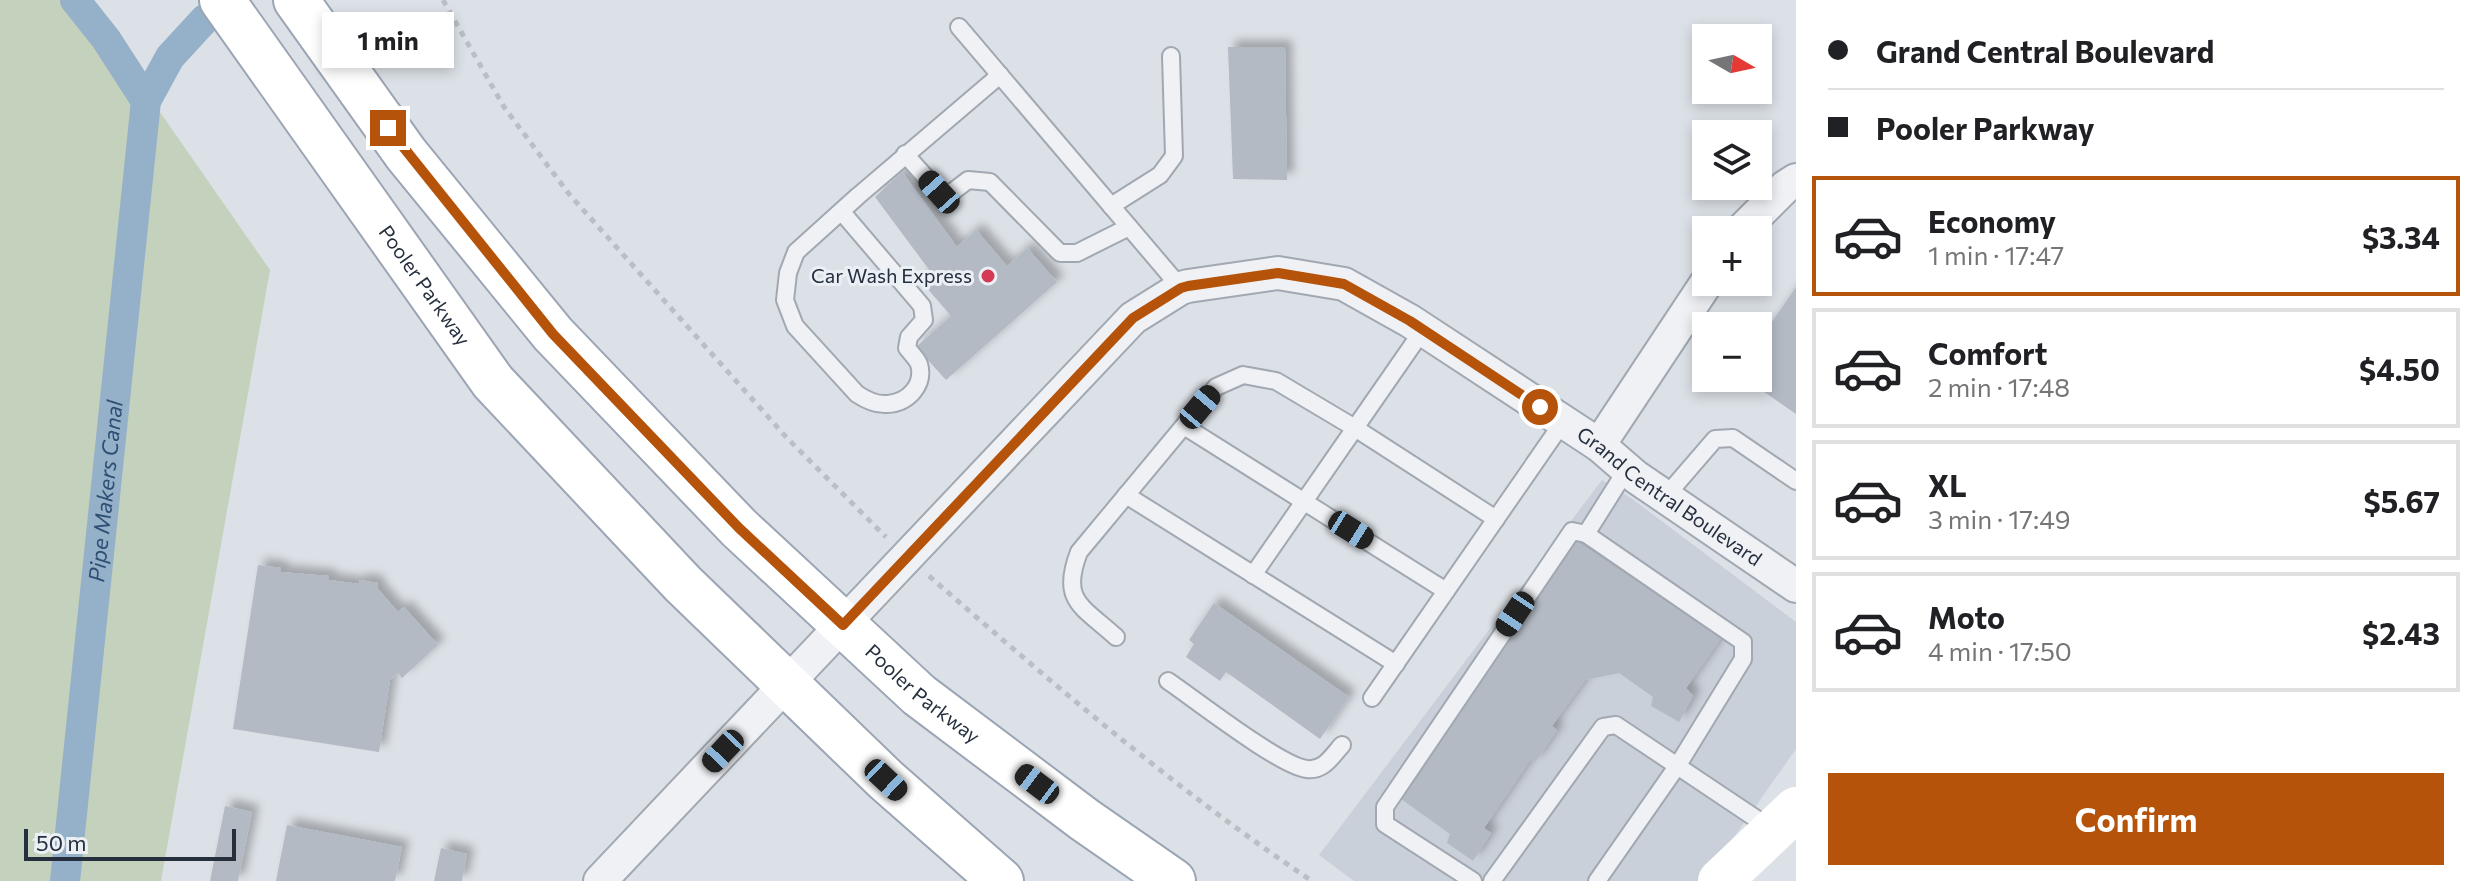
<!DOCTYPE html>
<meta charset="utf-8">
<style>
:root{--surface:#fff;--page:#f2f2f2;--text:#202124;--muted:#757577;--line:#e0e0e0;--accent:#b45309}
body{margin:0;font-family:Commissioner,sans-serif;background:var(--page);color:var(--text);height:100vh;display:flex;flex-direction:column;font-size:30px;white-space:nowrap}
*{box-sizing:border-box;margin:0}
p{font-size:26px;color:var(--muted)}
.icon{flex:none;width:44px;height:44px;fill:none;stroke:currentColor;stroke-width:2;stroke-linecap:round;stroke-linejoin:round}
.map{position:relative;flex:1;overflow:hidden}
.panel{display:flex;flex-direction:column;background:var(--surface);width:680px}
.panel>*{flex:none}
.banner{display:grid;align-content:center;height:176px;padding:0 32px;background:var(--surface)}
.needle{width:52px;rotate:99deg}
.buttons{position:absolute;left:1692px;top:24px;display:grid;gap:16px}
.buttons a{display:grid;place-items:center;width:80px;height:80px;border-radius:0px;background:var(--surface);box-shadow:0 4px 12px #0003;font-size:40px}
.scale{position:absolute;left:24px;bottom:20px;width:212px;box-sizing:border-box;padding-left:8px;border:4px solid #252f3e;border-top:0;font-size:22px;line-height:28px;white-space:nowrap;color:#252f3e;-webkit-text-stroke:6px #ebf0f5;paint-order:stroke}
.end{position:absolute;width:36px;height:36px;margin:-18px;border:10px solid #b45309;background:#fff;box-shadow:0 0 0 4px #fff}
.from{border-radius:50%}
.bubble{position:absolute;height:56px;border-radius:0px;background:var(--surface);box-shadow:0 4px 12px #0003;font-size:26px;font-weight:700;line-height:56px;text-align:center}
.car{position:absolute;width:24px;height:48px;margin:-24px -12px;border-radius:10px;box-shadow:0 0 6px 2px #0007;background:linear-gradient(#222 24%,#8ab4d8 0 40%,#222 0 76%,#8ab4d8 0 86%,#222 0)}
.banner b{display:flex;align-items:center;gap:28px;height:76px;font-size:30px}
.banner b+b{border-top:2px solid var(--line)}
.banner i{width:20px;height:20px;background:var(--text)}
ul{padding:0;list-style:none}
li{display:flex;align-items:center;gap:24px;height:120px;margin:0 16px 12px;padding:0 16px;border:4px solid var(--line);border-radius:0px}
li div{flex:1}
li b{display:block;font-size:30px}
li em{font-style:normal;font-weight:700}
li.active{border-color:var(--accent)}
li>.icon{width:72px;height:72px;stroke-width:1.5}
.button{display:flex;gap:16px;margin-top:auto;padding:16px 32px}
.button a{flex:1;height:92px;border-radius:0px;background:var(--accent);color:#fff;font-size:32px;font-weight:700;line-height:92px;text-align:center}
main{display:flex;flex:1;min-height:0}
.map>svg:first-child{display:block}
.built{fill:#cad0d9}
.green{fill:#c3d1bd}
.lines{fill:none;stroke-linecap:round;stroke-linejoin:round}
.canal{stroke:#95b0c9;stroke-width:30}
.building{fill:#b3bac4;filter:url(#shadow)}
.lane-casing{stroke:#a1a8b1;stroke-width:20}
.street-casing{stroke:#a1a8b1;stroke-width:36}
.primary-casing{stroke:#9ba5b3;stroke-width:48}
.path{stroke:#babfc5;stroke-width:5;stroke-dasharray:6 6;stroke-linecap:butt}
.lane{stroke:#eff1f5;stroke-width:16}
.street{stroke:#eff1f5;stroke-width:32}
.secondary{stroke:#fff;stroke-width:44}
.primary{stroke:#fff;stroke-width:44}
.route{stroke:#b45309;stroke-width:10}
.poi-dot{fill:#d43956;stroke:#ebf0f5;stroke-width:3}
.labels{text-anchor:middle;stroke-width:6;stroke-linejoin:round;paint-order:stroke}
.poi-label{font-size:20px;fill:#252f3e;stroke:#ebf0f5;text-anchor:end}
.street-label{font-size:20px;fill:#252f3e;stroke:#ebf0f5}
.water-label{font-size:22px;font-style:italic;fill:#2e4f74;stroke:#ebf0f5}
</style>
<main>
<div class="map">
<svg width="1796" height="881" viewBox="0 0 1796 881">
<defs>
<filter id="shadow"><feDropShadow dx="7" dy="-7" stdDeviation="4" flood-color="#0004"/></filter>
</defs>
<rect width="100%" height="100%" fill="#dce1e7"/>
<polygon class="built" points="1602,480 1631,498 1796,622 1796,749 1703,881 1354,881 1319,855"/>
<polygon class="green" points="0,0 82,0 270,270 161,881 0,881"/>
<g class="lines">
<g class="canal">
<polyline points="75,0 106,39 146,101"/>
<path id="s1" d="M65,881L146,101L170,57L205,19"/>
</g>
</g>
<g class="building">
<polygon points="1228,47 1285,47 1287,180 1233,179"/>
<polygon points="902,172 957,247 976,230 1007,266 1027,248 1057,282 946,380 916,347 951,316 920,280 930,271 875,197"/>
<polygon points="1796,287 1796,414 1744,378 1758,378 1758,342"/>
<polygon points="1573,538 1721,638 1686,688 1693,696 1679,722 1651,706 1653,697 1619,673 1585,680 1552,726 1557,730 1535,762 1531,759 1484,828 1491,833 1473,861 1447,843 1450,834 1401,799"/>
<polygon points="258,565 281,568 281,572 329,576 329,580 359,584 360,580 378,583 377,588 398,612 404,607 438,645 402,678 398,673 390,680 379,752 233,729"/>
<polygon points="1214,603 1349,697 1320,739 1226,672 1220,681 1186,657 1194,644 1189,640"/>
<polygon points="225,806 252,812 238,881 210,881"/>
<polygon points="287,825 402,847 395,881 276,881"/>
<polygon points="441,848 467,854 462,881 434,881"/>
</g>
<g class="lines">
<defs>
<g id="lane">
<polyline points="959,27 1181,288"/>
<polyline points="905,154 939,192 951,193 968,180 990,182 1060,253 1077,253 1129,227"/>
<polyline points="1111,206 1160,175 1174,156 1171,56"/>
<path d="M841,211L922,306L924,320L909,337L907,348C911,353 917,359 919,364C925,385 908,403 887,404C876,405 866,400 857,394L795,326L785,300L788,273L796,252L858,196L1000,75"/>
<polyline points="1184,426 1446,591"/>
<polyline points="1126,495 1396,664"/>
<polyline points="1665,497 1715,439 1733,438 1796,481"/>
<polyline points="1586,534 1627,469"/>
<polyline points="1253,575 1355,428 1496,519"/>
<path d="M1116,637C1082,606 1060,601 1079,552L1216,387L1243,375L1276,381L1355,428L1423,330"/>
<path d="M1168,681C1196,700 1280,766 1307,769C1324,771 1332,756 1342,745"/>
<polyline points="1372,698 1563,422"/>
<polyline points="1473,881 1385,824 1385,807 1572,531 1586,534 1743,642 1743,659 1678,765 1597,881"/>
<polyline points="1492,881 1603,727 1616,725 1773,830"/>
</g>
<g id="street">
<polyline points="1742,230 1785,187 1796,180"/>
<polyline points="1599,445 1707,282"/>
<path id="s2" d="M600,881L1133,318L1181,288L1188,286L1278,273L1344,284L1410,321L1599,445L1636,477L1796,586"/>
</g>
<g id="primary">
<path id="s3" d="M222,0L493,382L683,584L886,780L1001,881"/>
<path id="s4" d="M296,0L406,154L553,334L739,528L919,695L1085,820L1173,881"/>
</g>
</defs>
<use href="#lane" class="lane-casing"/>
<use href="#street" class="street-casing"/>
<use href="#primary" class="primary-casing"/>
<g class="path">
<polyline points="443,0 504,107 569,194 787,438 886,537"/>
<path d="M929,576C1052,683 1176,790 1312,881"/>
</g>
<use href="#lane" class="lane"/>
<use href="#street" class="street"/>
<polyline class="secondary" points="1720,881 1796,809"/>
<use href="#primary" class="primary"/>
</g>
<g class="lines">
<polyline class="route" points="388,128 553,334 739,528 843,625 1133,318 1181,288 1188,286 1278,273 1344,284 1410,321 1540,407"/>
</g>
<circle class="poi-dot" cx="988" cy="276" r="8"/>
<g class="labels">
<g class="poi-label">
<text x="972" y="283">Car Wash Express</text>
</g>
<g class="street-label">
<text dy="7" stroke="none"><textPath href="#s3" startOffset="350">Pooler Parkway</textPath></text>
<text dy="7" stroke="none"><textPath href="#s2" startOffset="1386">Grand Central Boulevard</textPath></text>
<text dy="7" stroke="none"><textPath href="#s4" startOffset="938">Pooler Parkway</textPath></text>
</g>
<g class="water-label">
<text dy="8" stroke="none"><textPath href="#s1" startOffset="392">Pipe Makers Canal</textPath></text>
</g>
</g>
</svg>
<div class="buttons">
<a><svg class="needle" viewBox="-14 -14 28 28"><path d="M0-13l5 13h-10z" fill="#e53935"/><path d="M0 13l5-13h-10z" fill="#757577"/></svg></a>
<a><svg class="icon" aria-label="layers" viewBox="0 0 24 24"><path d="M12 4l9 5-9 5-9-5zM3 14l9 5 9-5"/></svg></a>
<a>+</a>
<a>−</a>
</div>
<div class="scale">50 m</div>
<i class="end from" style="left:1540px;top:407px"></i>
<i class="end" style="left:388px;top:128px"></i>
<div class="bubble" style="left:322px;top:12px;width:132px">1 min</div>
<i class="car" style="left:939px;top:192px;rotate:318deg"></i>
<i class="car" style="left:1200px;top:407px;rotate:40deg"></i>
<i class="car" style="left:1351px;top:530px;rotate:122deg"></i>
<i class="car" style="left:1515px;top:614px;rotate:214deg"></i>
<i class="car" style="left:723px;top:751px;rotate:223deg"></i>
<i class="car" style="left:886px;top:780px;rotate:133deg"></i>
<i class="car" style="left:1037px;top:784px;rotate:307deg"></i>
</div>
<section class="panel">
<div class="banner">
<b><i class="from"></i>Grand Central Boulevard</b>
<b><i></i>Pooler Parkway</b>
</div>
<ul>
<li class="active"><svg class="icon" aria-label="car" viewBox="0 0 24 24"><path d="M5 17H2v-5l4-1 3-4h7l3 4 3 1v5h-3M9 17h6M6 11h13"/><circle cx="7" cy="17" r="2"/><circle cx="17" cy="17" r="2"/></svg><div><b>Economy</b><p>1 min · 17:47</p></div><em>$3.34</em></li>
<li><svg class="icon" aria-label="car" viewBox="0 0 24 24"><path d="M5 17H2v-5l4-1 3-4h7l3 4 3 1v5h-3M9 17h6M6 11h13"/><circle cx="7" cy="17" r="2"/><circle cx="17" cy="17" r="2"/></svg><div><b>Comfort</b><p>2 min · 17:48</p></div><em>$4.50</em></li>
<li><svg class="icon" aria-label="car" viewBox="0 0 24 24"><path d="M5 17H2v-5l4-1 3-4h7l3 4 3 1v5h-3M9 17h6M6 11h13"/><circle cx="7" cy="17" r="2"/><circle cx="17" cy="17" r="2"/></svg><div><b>XL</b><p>3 min · 17:49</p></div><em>$5.67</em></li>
<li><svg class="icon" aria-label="car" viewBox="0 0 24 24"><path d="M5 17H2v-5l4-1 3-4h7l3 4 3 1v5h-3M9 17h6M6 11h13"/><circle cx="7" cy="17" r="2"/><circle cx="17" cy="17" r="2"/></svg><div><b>Moto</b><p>4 min · 17:50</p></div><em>$2.43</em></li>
</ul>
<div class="button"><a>Confirm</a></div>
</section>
</main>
